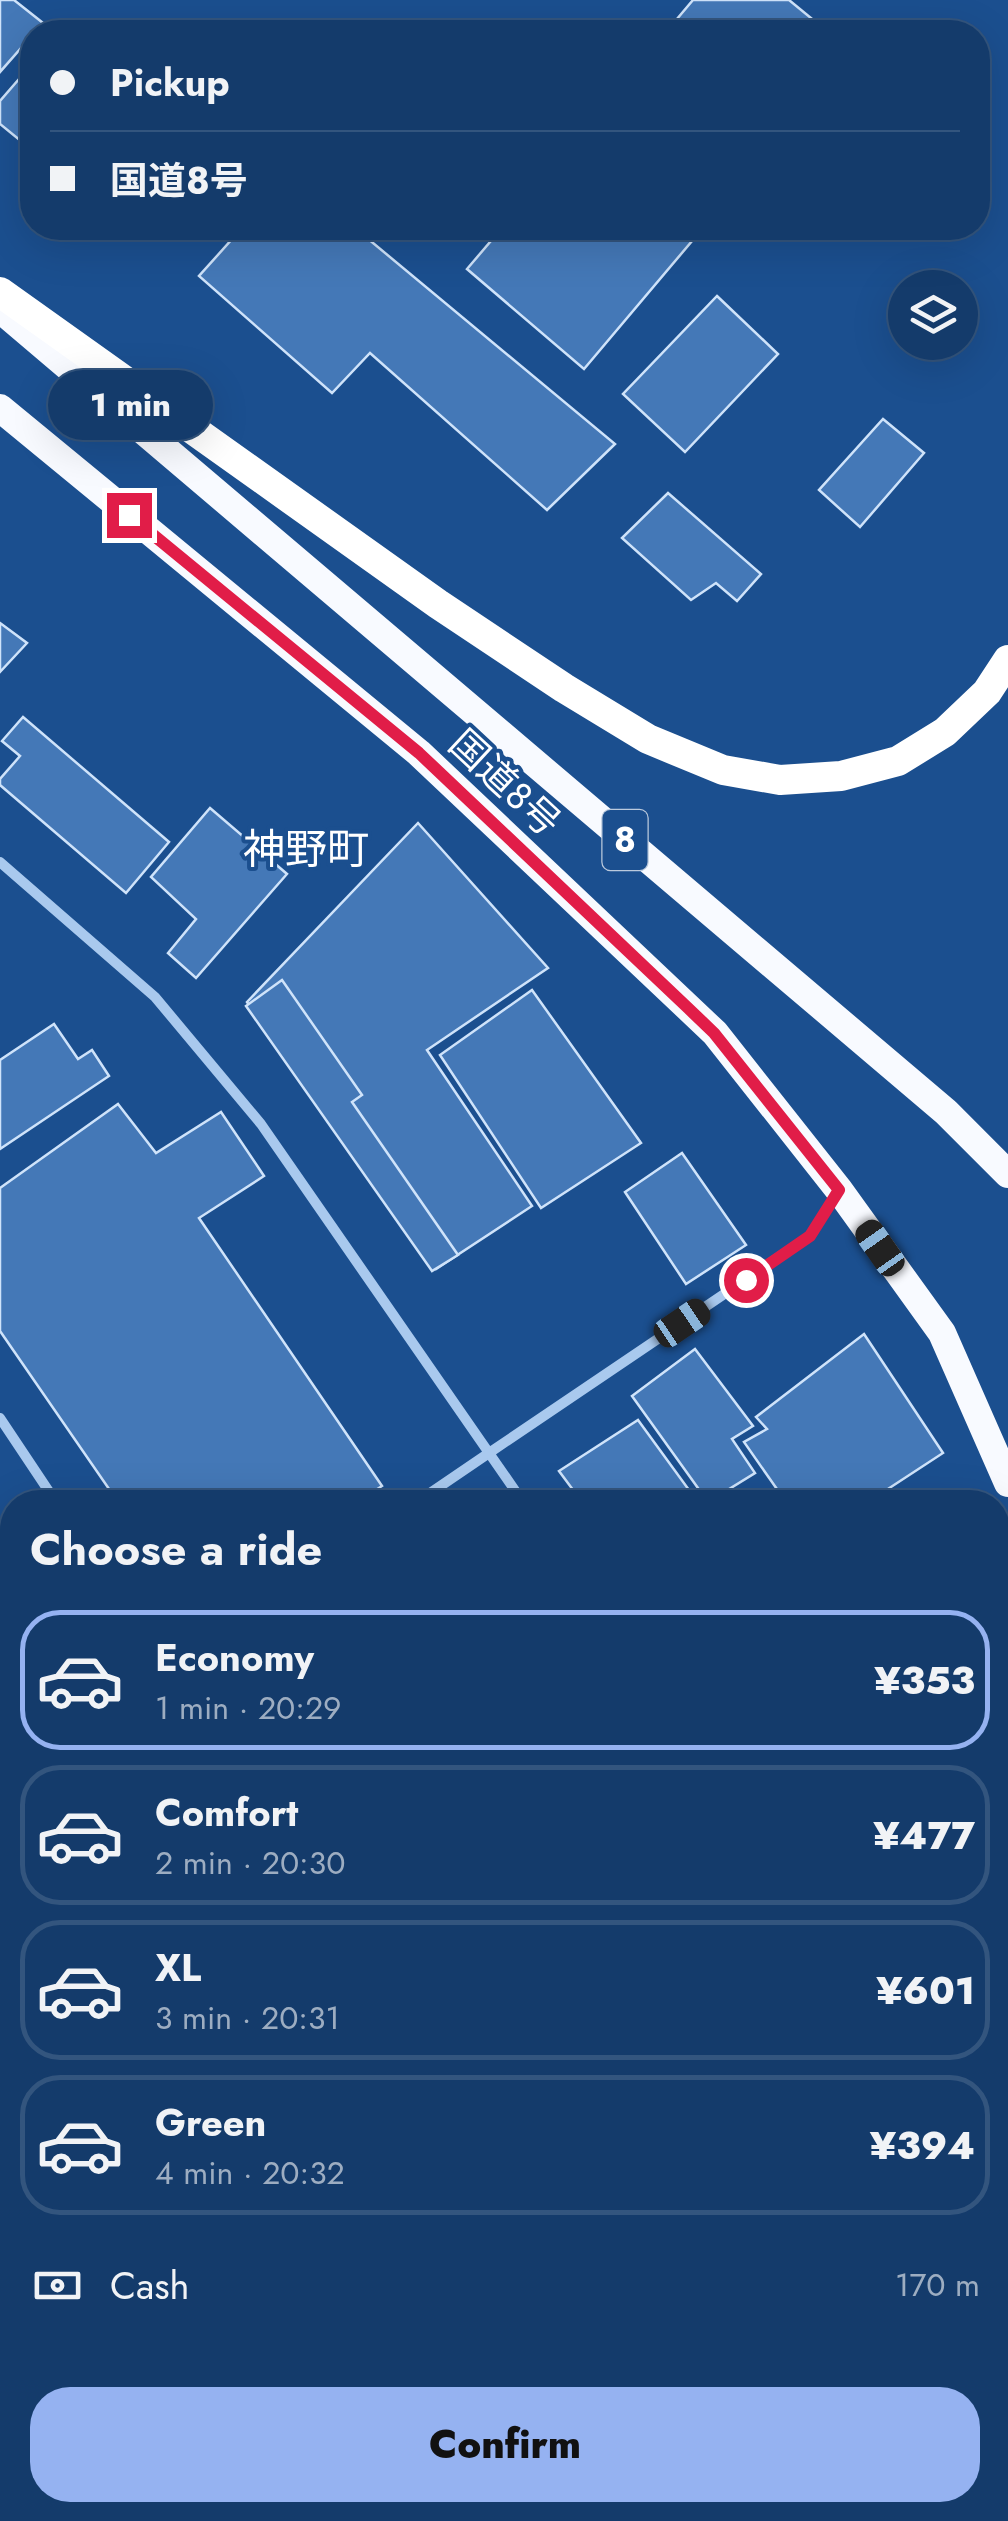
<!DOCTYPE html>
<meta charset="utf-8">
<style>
:root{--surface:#143b6b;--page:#214673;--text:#f1f3f6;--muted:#9dadc1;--line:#33557e;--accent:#95b2f1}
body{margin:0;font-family:Jost,"Noto Sans JP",sans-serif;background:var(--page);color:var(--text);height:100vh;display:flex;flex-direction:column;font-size:38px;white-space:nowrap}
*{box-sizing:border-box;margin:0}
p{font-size:32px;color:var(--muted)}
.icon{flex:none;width:55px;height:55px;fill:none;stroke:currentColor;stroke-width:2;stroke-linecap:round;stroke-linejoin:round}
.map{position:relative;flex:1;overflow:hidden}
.panel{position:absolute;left:0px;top:1490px;width:1010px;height:1032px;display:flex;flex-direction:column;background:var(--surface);border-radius:40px 40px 0 0;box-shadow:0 10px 40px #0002,0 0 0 2px var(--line)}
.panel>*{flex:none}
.top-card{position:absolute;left:20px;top:20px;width:970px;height:220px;border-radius:40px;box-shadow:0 10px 40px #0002,0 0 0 2px var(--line);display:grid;align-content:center;height:220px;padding:0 30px;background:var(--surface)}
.tools{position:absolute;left:888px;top:270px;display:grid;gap:20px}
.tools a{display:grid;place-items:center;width:90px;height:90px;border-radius:50%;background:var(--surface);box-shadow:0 10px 40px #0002,0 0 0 2px var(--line);font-size:50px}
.end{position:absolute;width:45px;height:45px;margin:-22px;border:12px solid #e11d48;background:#fff;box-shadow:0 0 0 5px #fff}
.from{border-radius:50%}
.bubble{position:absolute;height:70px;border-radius:35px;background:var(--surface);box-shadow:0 10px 40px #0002,0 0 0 2px var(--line);font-size:32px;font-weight:800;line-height:70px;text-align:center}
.car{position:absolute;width:30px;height:60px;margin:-30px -15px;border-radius:12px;box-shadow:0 0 8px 2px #0007;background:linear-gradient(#222 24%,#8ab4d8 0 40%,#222 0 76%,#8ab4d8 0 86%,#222 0)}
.top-card b{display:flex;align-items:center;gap:35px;height:95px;font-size:38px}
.top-card b+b{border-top:2px solid var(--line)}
.top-card i{width:25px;height:25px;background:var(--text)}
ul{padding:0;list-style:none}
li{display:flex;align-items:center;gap:30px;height:140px;margin:0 20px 15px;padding:0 10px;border:5px solid var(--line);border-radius:40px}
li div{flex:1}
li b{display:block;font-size:38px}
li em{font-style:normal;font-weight:800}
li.selected{border-color:var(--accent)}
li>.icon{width:90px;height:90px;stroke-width:1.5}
h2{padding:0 30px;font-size:45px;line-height:120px}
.pay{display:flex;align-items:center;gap:25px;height:110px;padding:0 30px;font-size:38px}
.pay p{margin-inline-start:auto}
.button{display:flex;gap:20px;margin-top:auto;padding:20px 30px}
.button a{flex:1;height:115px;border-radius:40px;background:var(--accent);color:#111;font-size:40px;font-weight:800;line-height:115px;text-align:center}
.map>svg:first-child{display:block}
.green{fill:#2e69ad}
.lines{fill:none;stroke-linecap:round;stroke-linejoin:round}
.river{stroke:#3c6290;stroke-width:78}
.building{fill:#4478b7;stroke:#cfe3fa;stroke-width:2.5}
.minor{stroke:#a9c9ee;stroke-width:10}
.trunk{stroke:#f8faff;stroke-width:28}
.motorway{stroke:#fff;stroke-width:30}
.route{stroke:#e11d48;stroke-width:12}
.labels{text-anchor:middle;stroke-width:8;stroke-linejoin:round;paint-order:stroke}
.shield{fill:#1b4f8f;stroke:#bbcadd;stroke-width:2.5}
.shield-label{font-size:35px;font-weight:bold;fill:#fff}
.street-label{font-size:38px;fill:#fff;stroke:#1b4f8f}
.quarter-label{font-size:42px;fill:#fff;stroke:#1b4f8f}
</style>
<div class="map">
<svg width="1008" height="2521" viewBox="0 0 1008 2521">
<rect width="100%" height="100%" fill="#1b4f8f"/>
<polygon class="green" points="12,1848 12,2112 0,2120 0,1856"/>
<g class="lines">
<g class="river">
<polyline points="0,2454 12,2468"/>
<polyline points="48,2510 57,2521"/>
</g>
</g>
<g class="building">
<polygon points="0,0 14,0 43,23 0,72"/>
<polygon points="693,0 789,0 828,32 666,32"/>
<polygon points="32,64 32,150 0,124 0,101"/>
<polygon points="242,228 355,228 615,444 547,510 370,353 332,393 199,276"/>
<polygon points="502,228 703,228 584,369 467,269"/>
<polygon points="717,296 778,354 685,452 623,394"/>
<polygon points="883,419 924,453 860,527 819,490"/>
<polygon points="668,493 761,574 737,601 716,583 691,600 622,538"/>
<polygon points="0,623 27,643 0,672"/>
<polygon points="23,717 169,842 126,893 0,785 0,779 20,756 2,741"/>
<polygon points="210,808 287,874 196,978 168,953 196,919 151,877"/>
<polygon points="418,823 548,968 427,1050 532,1206 436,1269 247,1002"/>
<polygon points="282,980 362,1095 352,1102 458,1255 432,1271 246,1006"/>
<polygon points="532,990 641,1143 541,1208 440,1055"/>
<polygon points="54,1024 78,1059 92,1050 109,1076 0,1149 0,1060"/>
<polygon points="118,1104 156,1153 221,1112 264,1176 199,1218 382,1486 357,1502 118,1502 0,1331 0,1188"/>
<polygon points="682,1153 746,1245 686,1284 625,1192"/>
<polygon points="864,1334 943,1453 868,1502 786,1502 744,1442 767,1429 756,1417"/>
<polygon points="695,1349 753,1426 732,1439 755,1473 708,1502 632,1396"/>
<polygon points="638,1420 697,1501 582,1502 559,1471"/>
<polygon points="998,1700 1008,1715 1008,1795 998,1802"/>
<polygon points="1008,2045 1008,2122 998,2124 998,2047"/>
<polygon points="248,2510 381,2510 388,2521 255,2521"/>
<polygon points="503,2510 657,2510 665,2521 486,2521"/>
</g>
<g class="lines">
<g class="minor">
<polyline points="0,862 155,997 261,1124 489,1453 417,1502"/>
<polyline points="0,1418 56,1502"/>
<polyline points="523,1502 489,1453 810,1236 838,1192"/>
<polyline points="0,1790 12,1781"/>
<polyline points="0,2265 12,2284"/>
<polyline points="998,2502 1008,2502"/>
<polyline points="170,2510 179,2521"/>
<polyline points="734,2510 741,2521"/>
<polyline points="823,2521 922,2510"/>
</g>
<g class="trunk">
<polyline points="0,309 946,1112 1008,1174"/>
<polyline points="0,408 419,753 715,1033 839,1190 942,1333 1008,1483"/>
</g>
<polyline class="motorway" points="0,292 438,604 564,688 648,739 723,770 780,780 841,776 898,761 945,732 987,692 1008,660"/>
</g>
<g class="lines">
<polyline class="route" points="129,515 419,753 688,1008 714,1033 839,1190 810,1236 746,1280"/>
</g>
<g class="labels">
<rect class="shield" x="602.5" y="810" width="45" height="60" rx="8"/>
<g class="shield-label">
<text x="625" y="852">8</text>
</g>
<g class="street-label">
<text transform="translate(505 783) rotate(43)" y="13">国道8号</text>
</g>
<g class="quarter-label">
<text x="306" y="864">神野町</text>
</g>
</g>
</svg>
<div class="tools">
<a><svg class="icon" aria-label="layers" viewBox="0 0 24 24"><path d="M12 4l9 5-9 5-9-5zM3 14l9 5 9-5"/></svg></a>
</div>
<i class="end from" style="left:746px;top:1280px"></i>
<i class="end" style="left:129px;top:515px"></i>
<div class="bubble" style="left:48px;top:370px;width:165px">1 min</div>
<i class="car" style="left:880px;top:1248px;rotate:325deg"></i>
<i class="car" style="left:682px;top:1323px;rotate:56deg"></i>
<div class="top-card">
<b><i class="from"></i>Pickup</b>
<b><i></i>国道8号</b>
</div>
<section class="panel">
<h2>Choose a ride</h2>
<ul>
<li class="selected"><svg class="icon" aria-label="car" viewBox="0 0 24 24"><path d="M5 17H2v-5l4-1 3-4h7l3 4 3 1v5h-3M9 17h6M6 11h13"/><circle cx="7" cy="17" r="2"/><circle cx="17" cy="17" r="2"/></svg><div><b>Economy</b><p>1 min · 20:29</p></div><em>¥353</em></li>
<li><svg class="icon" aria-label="car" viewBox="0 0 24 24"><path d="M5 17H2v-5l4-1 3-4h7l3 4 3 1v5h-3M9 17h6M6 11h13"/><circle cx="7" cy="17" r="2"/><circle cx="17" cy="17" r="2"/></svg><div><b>Comfort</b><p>2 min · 20:30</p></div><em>¥477</em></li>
<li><svg class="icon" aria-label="car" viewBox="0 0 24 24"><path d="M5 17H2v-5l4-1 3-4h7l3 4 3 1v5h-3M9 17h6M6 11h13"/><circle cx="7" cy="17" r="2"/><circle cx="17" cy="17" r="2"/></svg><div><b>XL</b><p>3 min · 20:31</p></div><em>¥601</em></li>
<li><svg class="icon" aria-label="car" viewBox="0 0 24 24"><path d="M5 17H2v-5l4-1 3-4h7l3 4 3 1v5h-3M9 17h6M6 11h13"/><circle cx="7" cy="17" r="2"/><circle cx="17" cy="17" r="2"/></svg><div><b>Green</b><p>4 min · 20:32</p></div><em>¥394</em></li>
</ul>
<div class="pay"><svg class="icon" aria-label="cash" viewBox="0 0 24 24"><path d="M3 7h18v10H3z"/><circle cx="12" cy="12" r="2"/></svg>Cash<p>170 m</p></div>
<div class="button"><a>Confirm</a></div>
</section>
</div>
